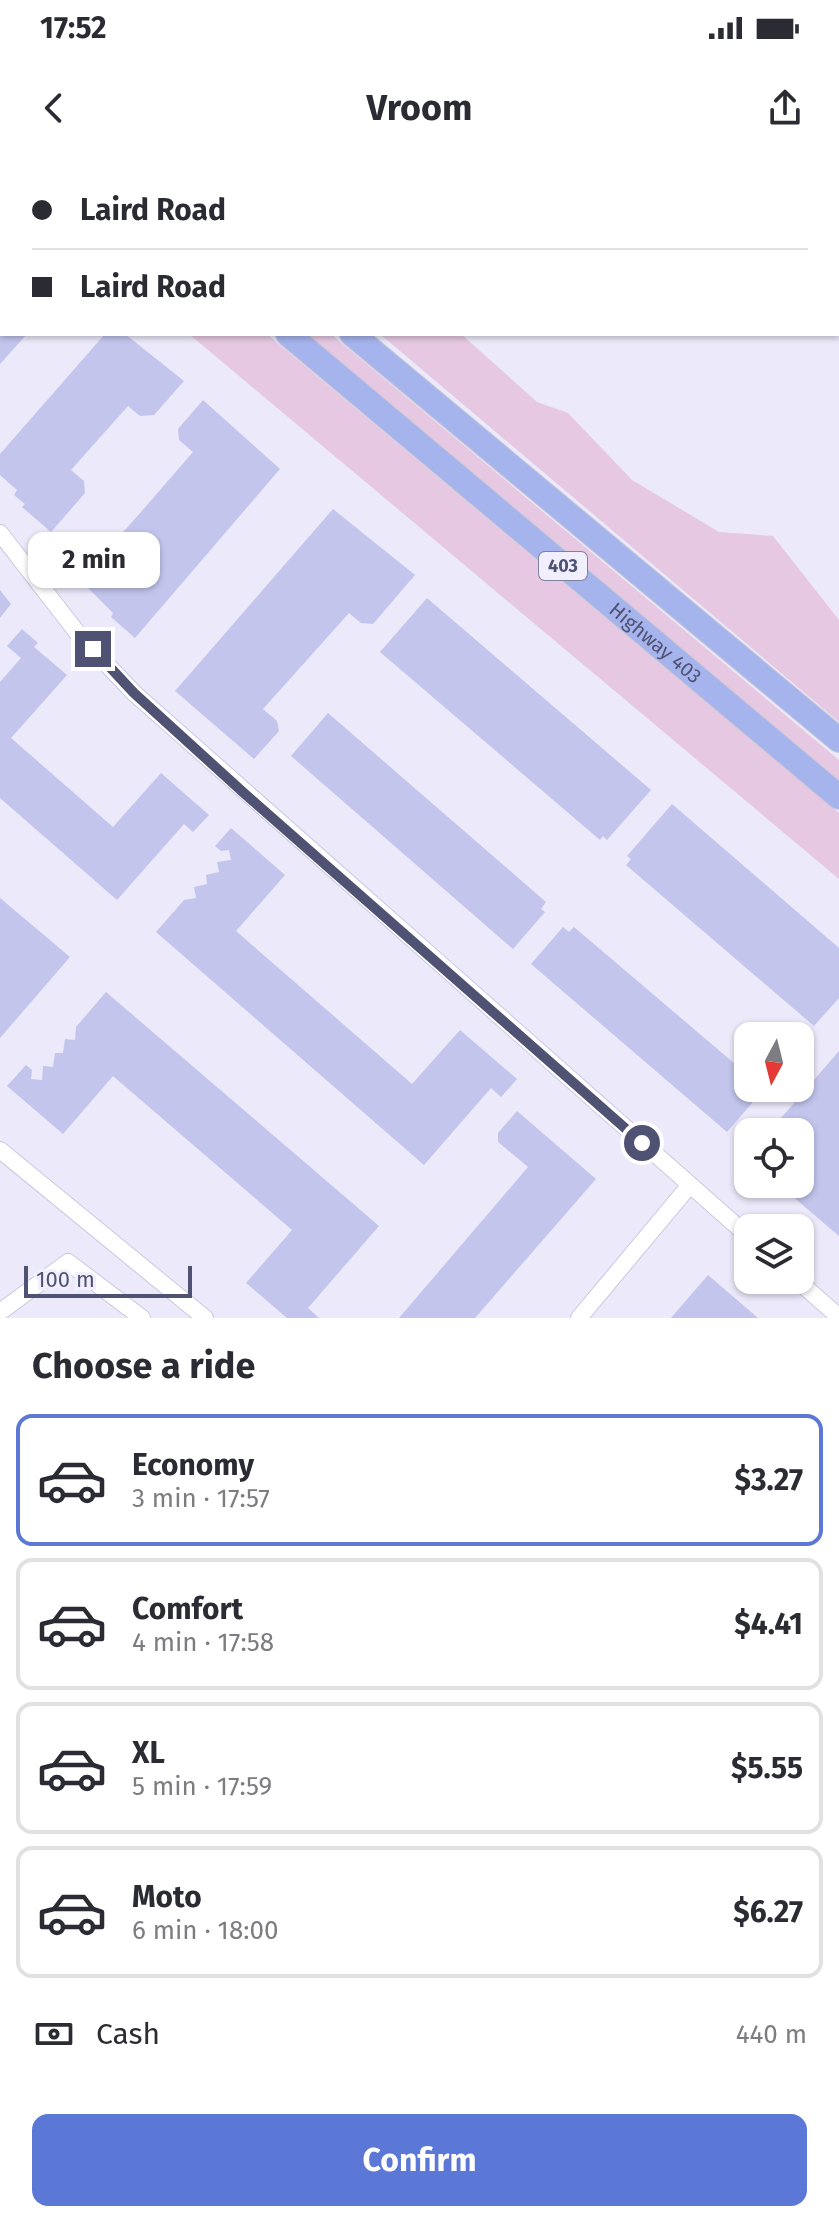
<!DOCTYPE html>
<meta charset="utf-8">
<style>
:root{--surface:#fff;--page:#f7f7f7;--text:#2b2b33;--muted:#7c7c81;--line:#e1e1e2;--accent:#5b78d6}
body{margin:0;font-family:"Fira Sans",sans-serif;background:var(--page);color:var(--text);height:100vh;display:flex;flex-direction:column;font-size:30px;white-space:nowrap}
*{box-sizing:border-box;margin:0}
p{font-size:26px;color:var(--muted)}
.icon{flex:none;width:44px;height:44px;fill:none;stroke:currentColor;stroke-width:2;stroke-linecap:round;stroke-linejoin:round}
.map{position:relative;height:1158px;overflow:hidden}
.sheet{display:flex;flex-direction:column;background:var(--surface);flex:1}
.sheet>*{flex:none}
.hud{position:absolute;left:0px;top:0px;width:840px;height:176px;box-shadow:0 2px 6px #0004;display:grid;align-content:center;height:176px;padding:0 32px;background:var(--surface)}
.needle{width:52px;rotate:187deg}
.tools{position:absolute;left:734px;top:862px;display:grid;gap:16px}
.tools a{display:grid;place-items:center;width:80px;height:80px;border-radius:16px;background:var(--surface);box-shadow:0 2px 6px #0004;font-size:40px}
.scale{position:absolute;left:24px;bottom:20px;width:168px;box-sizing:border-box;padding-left:8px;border:4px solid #4f5272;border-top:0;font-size:22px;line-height:28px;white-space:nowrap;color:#4f5272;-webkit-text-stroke:6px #f1effd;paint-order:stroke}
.end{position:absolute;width:36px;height:36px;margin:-18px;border:10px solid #4f5272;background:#fff;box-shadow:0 0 0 4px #fff}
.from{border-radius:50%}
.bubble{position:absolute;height:56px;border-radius:16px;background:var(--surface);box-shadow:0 2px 6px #0004;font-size:26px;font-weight:700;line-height:56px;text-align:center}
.hud b{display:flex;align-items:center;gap:28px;height:76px;font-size:30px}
.hud b+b{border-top:2px solid var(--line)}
.hud i{width:20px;height:20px;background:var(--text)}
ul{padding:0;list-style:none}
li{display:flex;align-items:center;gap:24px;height:132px;margin:0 16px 12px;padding:0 16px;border:4px solid var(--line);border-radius:16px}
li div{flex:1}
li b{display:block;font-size:30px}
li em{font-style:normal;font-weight:700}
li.active{border-color:var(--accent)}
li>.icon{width:72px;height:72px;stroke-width:1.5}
h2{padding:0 32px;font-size:36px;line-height:96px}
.pay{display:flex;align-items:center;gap:20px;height:88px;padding:0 32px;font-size:30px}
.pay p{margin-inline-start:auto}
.button{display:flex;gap:16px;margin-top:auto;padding:16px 32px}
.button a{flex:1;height:92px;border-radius:16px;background:var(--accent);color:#fff;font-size:32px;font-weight:700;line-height:92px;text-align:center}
.status{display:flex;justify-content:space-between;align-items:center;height:56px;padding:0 40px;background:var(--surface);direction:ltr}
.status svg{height:22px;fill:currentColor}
header{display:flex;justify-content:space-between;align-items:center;height:104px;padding:0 32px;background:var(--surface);font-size:36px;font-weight:700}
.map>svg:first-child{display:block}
.green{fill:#e6c8e2}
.building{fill:#c3c5ed}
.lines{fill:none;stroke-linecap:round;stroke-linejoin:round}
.minor-casing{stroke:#cac9e3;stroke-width:18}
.highway-casing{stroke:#c7c8d2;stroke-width:26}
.minor{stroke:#fff;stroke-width:16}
.highway{stroke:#a6b4ed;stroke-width:24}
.route{stroke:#4f5272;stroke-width:10}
.labels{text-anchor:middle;stroke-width:7;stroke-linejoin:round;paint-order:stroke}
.shield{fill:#f1effd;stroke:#80819c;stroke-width:2}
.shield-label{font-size:18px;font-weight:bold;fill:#4f5272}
.street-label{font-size:20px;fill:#4f5272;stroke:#f1effd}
</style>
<div class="status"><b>17:52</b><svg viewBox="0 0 49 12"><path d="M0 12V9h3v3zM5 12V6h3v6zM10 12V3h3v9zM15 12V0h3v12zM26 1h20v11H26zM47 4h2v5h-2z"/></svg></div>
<header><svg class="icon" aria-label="back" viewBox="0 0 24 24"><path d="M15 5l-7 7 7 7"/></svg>Vroom<svg class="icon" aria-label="share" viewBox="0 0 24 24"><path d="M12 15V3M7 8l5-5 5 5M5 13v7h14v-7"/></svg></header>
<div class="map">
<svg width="839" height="1158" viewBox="0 0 839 1158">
<rect width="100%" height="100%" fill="#ebe9fa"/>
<g class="green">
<polygon points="189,174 267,174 839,653 839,719"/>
<polygon points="302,174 331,174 839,600 839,625"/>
<polygon points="380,174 461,174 537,242 568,253 632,320 719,372 773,376 839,460 839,562"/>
</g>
<g class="building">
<polygon points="0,174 27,174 0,204"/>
<polygon points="105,174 125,174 184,221 154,255 140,256 128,246 71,310 84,321 85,333 51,372 22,347 25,344 14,335 17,330 0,315 0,294"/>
<polygon points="203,240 280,309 135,478 111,457 113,453 61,401 82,377 94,377 108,389 141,352 193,292 179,280 178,269"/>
<polygon points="333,349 415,415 373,464 361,463 349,453 263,549 277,561 279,571 254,599 175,531"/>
<polygon points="0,430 11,444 0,458"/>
<polygon points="427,438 651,630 607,680 603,676 600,680 380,492"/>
<polygon points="22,469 38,483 34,487 67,515 11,578 113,667 161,613 209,655 193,672 184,664 117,740 0,638 0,522 21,498 7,486"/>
<polygon points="328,553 546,742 541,749 545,752 513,789 291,596"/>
<polygon points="672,644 839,788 839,838 814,866 626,705 631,699 627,696"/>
<polygon points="231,668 285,715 236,771 412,924 460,870 517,919 501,937 491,928 424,1005 156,772 184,740 196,738 194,727 207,724 206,715 219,712 217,702 231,700 229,690 221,691 215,686"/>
<polygon points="0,738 70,797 0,878"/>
<polygon points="563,767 569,772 574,767 748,915 748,928 765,928 727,972 531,804"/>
<polygon points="106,832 379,1066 308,1148 319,1158 287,1158 246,1123 292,1070 113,916 63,974 7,926 26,905 32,910 31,919 42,920 43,906 53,907 55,893 63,893 65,879 75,880 76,867"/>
<polygon points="839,891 839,1076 778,1024 800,1024 800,972 769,972"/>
<polygon points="517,951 596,1019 475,1158 399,1158 528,1007 498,982 498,973"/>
<polygon points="708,1115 758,1158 671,1158"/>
</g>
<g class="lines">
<defs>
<g id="minor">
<polyline points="0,373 79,475 134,533 748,1076"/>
<polyline points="0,990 205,1158"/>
<polyline points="797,1120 839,1157"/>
<polyline points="0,1152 68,1102 142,1158"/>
<polyline points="579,1158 690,1025"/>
</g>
<g id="highway">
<polyline points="82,0 85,2"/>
<polyline points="146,0 149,2"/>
<path id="s1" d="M288,174L839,637"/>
<polyline points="352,174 839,580"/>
</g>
</defs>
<use href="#minor" class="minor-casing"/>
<use href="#highway" class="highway-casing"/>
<use href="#minor" class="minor"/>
<use href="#highway" class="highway"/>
</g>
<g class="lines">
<polyline class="route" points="93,489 134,533 245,634 642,983"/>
</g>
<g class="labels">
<rect class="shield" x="539" y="392" width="48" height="28" rx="6"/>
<g class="shield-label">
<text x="563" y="412">403</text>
</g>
<g class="street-label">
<text dy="7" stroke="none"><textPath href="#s1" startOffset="480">Highway 403</textPath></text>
</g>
</g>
</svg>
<div class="tools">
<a><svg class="needle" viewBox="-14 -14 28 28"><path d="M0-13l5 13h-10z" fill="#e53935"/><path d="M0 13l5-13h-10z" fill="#7c7c81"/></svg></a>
<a><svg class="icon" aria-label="locate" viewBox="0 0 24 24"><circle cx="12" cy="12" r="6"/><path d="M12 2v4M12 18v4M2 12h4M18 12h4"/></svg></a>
<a><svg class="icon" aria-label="layers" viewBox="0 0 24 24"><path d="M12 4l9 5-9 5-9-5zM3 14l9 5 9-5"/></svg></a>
</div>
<div class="scale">100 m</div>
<i class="end from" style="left:642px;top:983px"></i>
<i class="end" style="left:93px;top:489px"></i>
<div class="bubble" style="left:28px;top:372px;width:132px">2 min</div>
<div class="hud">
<b><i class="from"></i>Laird Road</b>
<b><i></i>Laird Road</b>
</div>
</div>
<section class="sheet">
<h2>Choose a ride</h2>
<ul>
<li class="active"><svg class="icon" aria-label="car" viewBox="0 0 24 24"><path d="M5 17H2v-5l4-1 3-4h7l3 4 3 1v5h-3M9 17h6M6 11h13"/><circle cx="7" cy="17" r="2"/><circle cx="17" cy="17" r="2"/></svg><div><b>Economy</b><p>3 min · 17:57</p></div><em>$3.27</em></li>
<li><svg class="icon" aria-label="car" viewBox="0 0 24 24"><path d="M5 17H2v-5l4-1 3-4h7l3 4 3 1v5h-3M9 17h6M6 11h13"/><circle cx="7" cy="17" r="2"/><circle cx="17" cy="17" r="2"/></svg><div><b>Comfort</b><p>4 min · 17:58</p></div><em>$4.41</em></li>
<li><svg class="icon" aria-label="car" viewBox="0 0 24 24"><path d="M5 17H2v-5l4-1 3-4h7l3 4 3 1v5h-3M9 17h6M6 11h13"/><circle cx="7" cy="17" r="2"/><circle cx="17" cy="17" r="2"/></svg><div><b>XL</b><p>5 min · 17:59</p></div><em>$5.55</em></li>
<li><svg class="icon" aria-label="car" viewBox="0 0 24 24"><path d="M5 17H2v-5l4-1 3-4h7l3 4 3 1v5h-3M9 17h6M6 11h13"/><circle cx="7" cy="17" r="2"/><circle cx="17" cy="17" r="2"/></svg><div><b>Moto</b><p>6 min · 18:00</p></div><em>$6.27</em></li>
</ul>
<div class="pay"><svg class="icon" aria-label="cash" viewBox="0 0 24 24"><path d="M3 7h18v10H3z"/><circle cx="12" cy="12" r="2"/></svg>Cash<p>440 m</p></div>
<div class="button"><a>Confirm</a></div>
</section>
